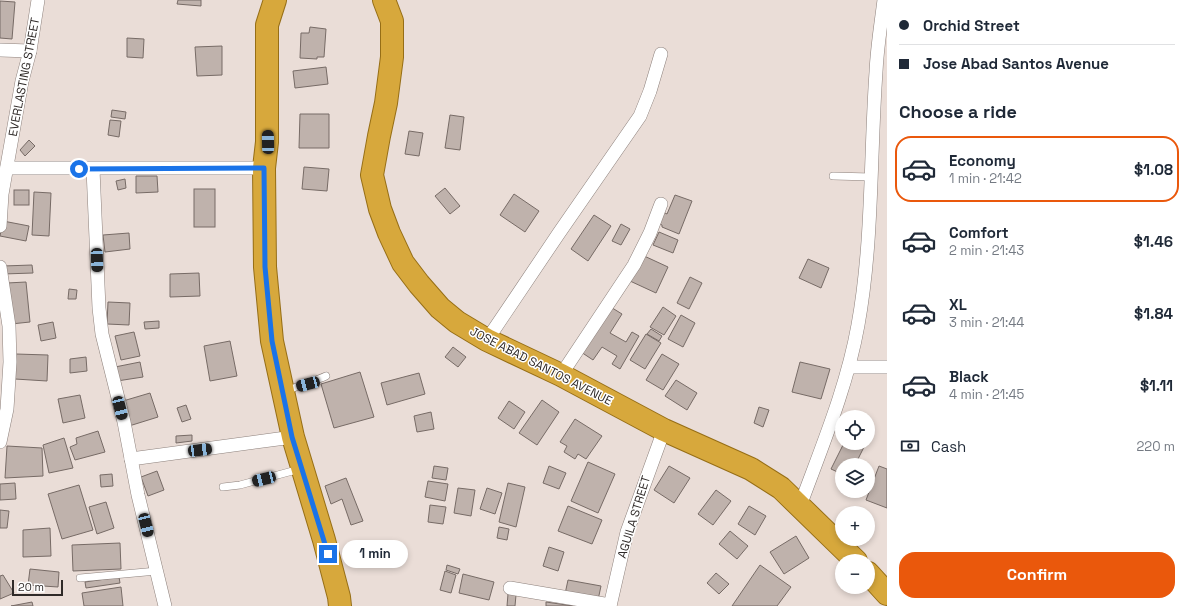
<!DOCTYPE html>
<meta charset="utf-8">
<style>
:root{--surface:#fff;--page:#f2f2f3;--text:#1f2937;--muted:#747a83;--line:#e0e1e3;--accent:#ea580c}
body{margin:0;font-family:"Space Grotesk",sans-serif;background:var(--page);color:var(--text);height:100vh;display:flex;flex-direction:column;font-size:15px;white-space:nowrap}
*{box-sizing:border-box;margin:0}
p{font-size:13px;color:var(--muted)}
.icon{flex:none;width:22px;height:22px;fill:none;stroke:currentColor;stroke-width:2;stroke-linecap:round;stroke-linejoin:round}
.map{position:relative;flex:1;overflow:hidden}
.panel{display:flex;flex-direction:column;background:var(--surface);width:300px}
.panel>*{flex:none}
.banner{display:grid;align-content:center;height:88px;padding:0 12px;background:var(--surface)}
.tools{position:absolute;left:835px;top:410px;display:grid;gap:8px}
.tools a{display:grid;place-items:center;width:40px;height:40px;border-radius:50%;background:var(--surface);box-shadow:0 2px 6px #0003;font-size:20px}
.scale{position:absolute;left:12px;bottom:10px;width:51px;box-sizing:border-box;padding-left:4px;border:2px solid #2f2a28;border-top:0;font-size:11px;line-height:14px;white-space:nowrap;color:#2f2a28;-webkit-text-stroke:3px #fff;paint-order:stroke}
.end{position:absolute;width:18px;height:18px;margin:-9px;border:5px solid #1a73e8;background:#fff;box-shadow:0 0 0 2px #fff}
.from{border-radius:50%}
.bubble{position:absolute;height:28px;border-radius:14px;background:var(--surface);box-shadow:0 2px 6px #0003;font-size:13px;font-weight:800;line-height:28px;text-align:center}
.car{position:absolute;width:12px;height:24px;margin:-12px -6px;border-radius:5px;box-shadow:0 0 3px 1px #0007;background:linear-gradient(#222 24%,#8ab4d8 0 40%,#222 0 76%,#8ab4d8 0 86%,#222 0)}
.banner b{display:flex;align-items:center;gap:14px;height:38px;font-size:15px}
.banner b+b{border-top:1px solid var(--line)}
.banner i{width:10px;height:10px;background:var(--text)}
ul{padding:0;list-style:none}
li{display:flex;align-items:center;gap:12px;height:66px;margin:0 8px 6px;padding:0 4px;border:2px solid transparent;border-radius:16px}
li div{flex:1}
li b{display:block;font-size:15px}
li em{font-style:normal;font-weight:800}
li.selected{border-color:var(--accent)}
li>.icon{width:36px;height:36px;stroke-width:1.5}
h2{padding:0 12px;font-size:18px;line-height:48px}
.pay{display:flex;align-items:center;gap:10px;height:44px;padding:0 12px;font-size:15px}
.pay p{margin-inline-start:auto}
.button{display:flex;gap:8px;margin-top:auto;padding:8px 12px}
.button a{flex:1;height:46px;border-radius:16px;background:var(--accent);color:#fff;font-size:16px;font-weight:800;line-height:46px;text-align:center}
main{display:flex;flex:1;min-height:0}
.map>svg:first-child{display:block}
.building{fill:#bfb2ac;stroke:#776b66}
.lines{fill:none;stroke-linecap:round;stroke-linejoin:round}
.service-casing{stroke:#8d817c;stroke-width:8}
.minor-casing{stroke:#8d817c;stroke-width:14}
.trunk-casing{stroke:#966e16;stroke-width:24}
.service{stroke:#fff;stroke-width:7}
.minor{stroke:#fff;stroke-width:13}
.trunk{stroke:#d7a83c;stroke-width:22}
.route{stroke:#1a73e8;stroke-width:5}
.labels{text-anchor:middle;stroke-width:3;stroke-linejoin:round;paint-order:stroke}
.street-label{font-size:12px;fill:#2f2a28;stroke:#fff}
</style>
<main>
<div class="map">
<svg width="887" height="606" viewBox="0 0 887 606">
<rect width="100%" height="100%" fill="#eaddd7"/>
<g class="building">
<polygon points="178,0 201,0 201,6 177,4"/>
<polygon points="0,1 15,2 12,39 0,38"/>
<polygon points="310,27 326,29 324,57 317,57 317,59 300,58 301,33 309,33"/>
<polygon points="127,38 144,39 143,58 127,57"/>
<polygon points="222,46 222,75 197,76 195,47"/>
<polygon points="326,67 328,84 295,88 293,71"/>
<polygon points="112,110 126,112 125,119 111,117"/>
<polygon points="300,114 329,114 329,148 299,148"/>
<polygon points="450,115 464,117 460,150 445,148"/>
<polygon points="110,120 121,121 119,137 108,135"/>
<polygon points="409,131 423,133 419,156 405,154"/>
<polygon points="29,140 35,146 25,156 20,150"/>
<polygon points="304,167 329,169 327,191 302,189"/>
<polygon points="136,176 157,176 158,192 136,193"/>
<polygon points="125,179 126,188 118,190 116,181"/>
<polygon points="445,188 460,206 450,214 435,196"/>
<rect x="194" y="189" width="21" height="38"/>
<rect x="14" y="190" width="15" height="15"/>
<polygon points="34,192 51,193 49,236 32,235"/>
<polygon points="514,194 539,211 525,232 500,215"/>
<polygon points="675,195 692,201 679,234 662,227 662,225 656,222 661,211 667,214"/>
<polygon points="594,215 611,226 588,261 571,249"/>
<polygon points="3,221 29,226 26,241 0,236"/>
<polygon points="621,224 630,229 621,245 612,241"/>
<polygon points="659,232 678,240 673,253 653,245"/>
<polygon points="129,233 130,249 105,252 103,235"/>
<polygon points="642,255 668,267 656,293 630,281"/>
<polygon points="808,259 829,268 821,288 799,278"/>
<polygon points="32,265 33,273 3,274 3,266"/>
<polygon points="199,273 200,296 170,297 170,274"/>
<polygon points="690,277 702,283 689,309 677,303"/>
<polygon points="26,282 30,322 11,324 7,283"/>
<polygon points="69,289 77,290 76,299 68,299"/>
<polygon points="108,302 130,303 129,325 107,324"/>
<polygon points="609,306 622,314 610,333 626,342 632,332 639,336 620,369 612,364 617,356 602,347 593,360 581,352"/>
<polygon points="663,307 676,316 664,335 650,327"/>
<polygon points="681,315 695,323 683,347 668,339"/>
<polygon points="159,321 159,328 145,329 144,322"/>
<polygon points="53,322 56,338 41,341 38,325"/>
<polygon points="651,329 662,336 659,341 647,334"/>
<polygon points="134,332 140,356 121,360 115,336"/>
<polygon points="646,334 661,343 645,369 630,360"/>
<polygon points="230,341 237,376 210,381 204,346"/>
<polygon points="453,347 466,357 458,367 445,357"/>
<polygon points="16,354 48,355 47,381 15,379"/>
<polygon points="662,354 679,364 663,390 646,380"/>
<polygon points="86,357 87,371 70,373 70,359"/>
<polygon points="140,362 143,377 117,381 115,367"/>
<polygon points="800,362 830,369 821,399 792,392"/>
<polygon points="360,372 374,417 334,428 321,384"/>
<polygon points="419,373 425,394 387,405 381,383"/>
<polygon points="676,380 697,393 687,410 665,396"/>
<polygon points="150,393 158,417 129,426 123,401"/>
<polygon points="80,395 85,418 63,423 58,399"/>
<polygon points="542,400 559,412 537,445 519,433"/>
<polygon points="509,401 525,412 514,429 498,418"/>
<polygon points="186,405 191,419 182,422 177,408"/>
<polygon points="759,407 769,410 763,427 754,423"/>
<polygon points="431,412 434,429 417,432 414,416"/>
<polygon points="575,419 602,436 586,459 578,454 575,459 564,452 567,446 560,442"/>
<polygon points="98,431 105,452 75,460 70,447 77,444 76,438"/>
<polygon points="192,435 192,441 176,443 176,436"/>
<polygon points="64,438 73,468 49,473 43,445"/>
<polygon points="844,443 860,443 865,445 855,465 842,465 842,474 831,469"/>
<polygon points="7,446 42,448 43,476 5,478"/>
<polygon points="588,462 615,474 598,513 571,501"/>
<polygon points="434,466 448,468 446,480 432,478"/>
<polygon points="549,466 566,473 559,489 543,483"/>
<polygon points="669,466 690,478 674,503 654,490"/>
<polygon points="879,466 887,469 887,508 866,500"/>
<polygon points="157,471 164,490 148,496 141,477"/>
<polygon points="112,474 113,486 101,487 100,475"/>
<polygon points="346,478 363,521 351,525 342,499 331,504 325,486"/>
<polygon points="428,481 448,484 445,501 425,497"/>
<polygon points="15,483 16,499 0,500 0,484"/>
<polygon points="508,483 525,487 516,527 499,522"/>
<polygon points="79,485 93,530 62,539 48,494"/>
<polygon points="458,488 475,490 471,516 454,513"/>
<polygon points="487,488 502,493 495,514 480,509"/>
<polygon points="716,490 731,501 713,525 698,514"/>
<polygon points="106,502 114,528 97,534 89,507"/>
<polygon points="430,505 446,507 443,524 428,522"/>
<polygon points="568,506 602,520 592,544 558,531"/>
<polygon points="749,506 766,516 755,535 738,524"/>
<polygon points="0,510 9,511 7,528 0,528"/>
<polygon points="499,527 509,529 507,540 497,538"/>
<polygon points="50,528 51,556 23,557 23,530"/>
<polygon points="730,531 748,546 737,559 719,544"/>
<polygon points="796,536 809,558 784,574 770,552"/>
<polygon points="120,543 121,569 73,571 72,545"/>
<polygon points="549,547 564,552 558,571 543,566"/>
<polygon points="447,565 460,569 458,574 446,570"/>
<polygon points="760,565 791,587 777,606 732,606"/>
<polygon points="30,569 59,572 58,587 28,585"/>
<polygon points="445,571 456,575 451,593 440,590"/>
<polygon points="716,573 729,584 719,594 707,583"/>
<polygon points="463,574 494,582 489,600 459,593"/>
<polygon points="3,575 14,593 0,599 0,576"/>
<polygon points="119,577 120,583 86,588 85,582"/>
<polygon points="568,580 601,586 598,600 565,594"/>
<polygon points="121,587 123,606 84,606 82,593"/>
<polygon points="508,594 516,595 515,606 507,606"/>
<polygon points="32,602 33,606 11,606"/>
<polygon points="546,602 573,606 546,606"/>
</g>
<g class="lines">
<defs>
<g id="service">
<polyline points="833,176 871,177"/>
<path d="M285,392C298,385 313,382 326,376"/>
<polyline points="223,487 240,485 300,469"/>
<polyline points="80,578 157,571"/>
</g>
<g id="minor">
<polyline points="0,50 30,51"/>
<polyline points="7,168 264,168"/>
<polyline points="93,169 99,308 102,334 124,422 138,495 165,606"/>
<polyline points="0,226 2,194 22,81 30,51 38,0"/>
<polyline points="0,267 9,326 10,362 7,409 0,442"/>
<polyline points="487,340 559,233 640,116 650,91 661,54"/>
<polyline points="849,367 887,367"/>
<polyline points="561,375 634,265 650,233 661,204"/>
<polyline points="131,459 293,437"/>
<path d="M800,506C822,446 847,387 858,325C873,242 870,156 876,72C877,48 881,24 884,0"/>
<polyline points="510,588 610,605"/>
<polyline points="610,606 627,532 664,430"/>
</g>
<g id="trunk">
<polyline points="275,0 267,25 267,142 264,168 265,267 272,341 293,437 324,540 339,597 340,606"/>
<polyline points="384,0 392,21 392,57 386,103 379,136 372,175 380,209 389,233 403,263 419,284 440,308 457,322 487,340 561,375 664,430 751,469 781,488 856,561"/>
<polyline points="868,573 887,594"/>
</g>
</defs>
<use href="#service" class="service-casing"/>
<use href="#minor" class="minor-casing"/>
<use href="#trunk" class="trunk-casing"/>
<use href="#service" class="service"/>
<use href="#minor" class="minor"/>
<use href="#trunk" class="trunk"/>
</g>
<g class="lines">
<polyline class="route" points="79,169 264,168 265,267 272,341 292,437 328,554"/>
</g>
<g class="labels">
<g class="street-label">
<text transform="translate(24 77) rotate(-79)" y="4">EVERLASTING STREET</text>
<text transform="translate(541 366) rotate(27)" y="4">JOSE ABAD SANTOS AVENUE</text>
<text transform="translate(634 517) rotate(-73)" y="4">AGUILA STREET</text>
</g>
</g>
</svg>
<div class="tools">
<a><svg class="icon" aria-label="locate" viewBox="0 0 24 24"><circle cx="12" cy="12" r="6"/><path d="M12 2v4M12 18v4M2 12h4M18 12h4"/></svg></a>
<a><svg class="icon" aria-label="layers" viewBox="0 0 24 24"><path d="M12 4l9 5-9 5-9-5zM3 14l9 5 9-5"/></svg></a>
<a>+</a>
<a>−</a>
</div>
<div class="scale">20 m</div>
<i class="end from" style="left:79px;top:169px"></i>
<i class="end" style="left:328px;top:554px"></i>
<div class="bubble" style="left:342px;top:540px;width:66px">1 min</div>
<i class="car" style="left:268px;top:142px;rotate:359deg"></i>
<i class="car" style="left:97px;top:260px;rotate:178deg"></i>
<i class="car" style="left:308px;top:384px;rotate:255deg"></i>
<i class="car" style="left:120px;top:408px;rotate:166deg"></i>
<i class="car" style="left:200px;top:450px;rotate:83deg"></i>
<i class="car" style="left:264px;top:479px;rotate:256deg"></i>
<i class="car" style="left:146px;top:525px;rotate:166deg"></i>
</div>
<section class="panel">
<div class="banner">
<b><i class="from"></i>Orchid Street</b>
<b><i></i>Jose Abad Santos Avenue</b>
</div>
<h2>Choose a ride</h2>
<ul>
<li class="selected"><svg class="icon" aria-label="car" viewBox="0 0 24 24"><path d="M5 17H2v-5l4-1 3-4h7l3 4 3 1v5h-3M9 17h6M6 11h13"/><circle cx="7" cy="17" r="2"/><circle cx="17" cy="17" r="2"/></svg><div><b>Economy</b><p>1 min · 21:42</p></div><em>$1.08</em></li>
<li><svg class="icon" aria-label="car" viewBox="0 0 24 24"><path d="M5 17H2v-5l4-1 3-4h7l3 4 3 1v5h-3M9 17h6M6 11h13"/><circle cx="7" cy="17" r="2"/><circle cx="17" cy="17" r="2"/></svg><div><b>Comfort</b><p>2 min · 21:43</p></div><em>$1.46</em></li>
<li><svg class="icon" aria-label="car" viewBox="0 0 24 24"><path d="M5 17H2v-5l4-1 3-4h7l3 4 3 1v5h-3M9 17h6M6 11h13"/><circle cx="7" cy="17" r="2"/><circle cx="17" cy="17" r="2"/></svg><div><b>XL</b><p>3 min · 21:44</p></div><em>$1.84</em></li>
<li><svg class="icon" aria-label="car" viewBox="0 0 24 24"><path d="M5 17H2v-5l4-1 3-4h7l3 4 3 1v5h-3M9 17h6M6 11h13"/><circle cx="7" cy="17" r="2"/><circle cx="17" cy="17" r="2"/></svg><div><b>Black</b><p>4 min · 21:45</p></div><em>$1.11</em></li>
</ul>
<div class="pay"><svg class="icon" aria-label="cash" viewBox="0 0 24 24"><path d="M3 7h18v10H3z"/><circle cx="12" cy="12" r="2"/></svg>Cash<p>220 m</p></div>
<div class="button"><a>Confirm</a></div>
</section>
</main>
